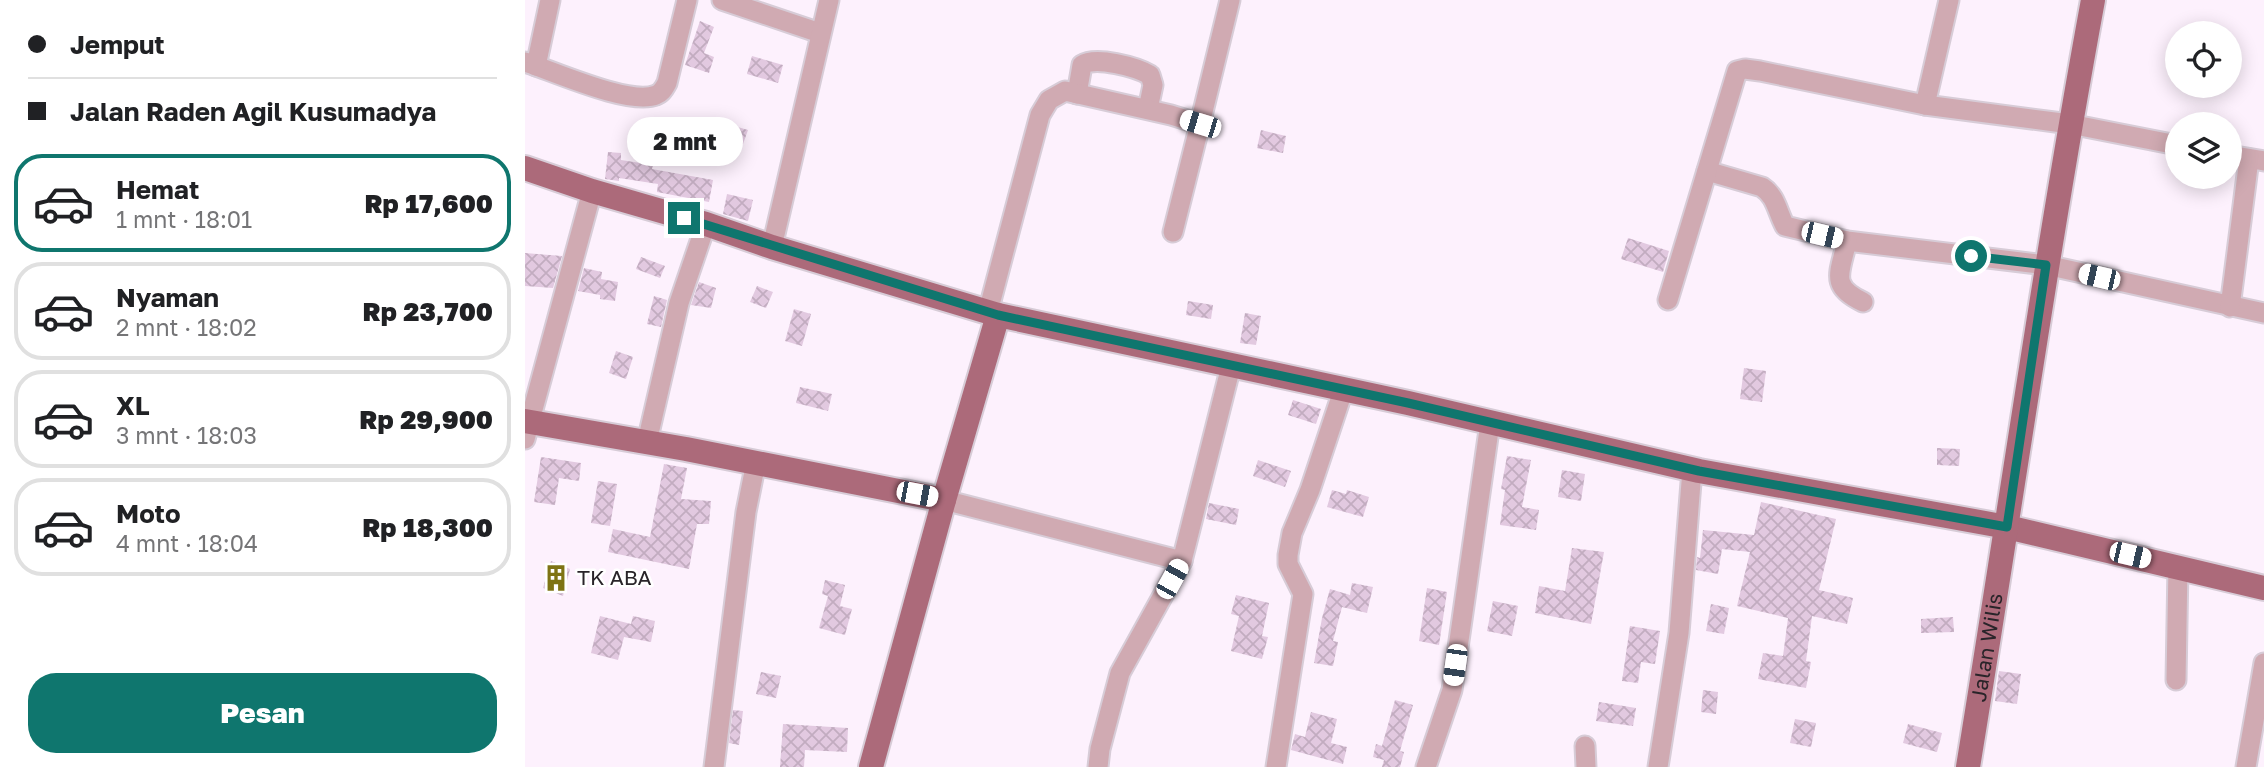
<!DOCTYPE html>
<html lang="id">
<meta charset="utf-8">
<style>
:root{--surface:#fff;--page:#f6f6f6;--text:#202124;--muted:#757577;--line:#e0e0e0;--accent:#0f766e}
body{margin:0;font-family:"Golos Text",sans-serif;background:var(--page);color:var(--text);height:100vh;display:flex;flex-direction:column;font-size:26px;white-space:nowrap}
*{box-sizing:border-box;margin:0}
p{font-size:23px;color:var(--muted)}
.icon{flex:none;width:38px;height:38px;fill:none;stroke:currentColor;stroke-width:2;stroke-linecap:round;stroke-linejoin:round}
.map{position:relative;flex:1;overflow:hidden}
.panel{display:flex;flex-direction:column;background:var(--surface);width:525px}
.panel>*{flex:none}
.guide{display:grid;align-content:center;height:154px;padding:0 28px;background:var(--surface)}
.tools{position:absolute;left:1640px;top:21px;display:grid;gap:14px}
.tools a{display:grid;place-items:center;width:77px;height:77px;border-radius:50%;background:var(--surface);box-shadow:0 4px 18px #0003;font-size:35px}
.end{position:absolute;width:32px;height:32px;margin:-16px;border:9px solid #0f766e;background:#fff;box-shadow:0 0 0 4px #fff}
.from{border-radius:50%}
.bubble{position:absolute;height:49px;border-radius:24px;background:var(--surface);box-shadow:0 4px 18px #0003;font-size:23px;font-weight:800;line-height:49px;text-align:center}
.car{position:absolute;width:21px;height:42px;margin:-21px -10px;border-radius:9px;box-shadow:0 0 5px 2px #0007;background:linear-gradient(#fff 24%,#345 0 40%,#fff 0 76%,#345 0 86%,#fff 0)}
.guide b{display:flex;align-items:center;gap:24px;height:66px;font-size:26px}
.guide b+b{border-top:2px solid var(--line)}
.guide i{width:18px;height:18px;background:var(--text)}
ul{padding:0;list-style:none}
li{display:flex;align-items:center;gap:21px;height:98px;margin:0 14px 10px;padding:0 14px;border:4px solid var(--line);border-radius:28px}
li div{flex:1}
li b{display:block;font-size:26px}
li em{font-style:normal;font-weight:800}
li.active{border-color:var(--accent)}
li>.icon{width:63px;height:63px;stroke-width:1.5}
.primary-button{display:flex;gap:14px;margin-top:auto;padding:14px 28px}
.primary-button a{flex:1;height:80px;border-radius:28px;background:var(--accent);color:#fff;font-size:28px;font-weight:800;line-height:80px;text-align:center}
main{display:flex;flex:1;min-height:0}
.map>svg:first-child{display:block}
.building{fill:url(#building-cross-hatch)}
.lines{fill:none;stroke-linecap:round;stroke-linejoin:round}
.minor-casing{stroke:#d7ccd7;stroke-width:23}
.major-casing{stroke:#d7ccd7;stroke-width:28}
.minor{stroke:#d0aab2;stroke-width:19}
.major{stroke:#ac6a7a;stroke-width:24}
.route{stroke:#0f766e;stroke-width:9}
.labels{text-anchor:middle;stroke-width:5;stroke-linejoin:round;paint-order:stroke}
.poi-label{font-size:21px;fill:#292429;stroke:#fff;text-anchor:start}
.street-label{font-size:21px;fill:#292429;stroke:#fff}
</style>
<main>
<section class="panel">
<div class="guide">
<b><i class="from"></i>Jemput</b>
<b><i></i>Jalan Raden Agil Kusumadya</b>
</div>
<ul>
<li class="active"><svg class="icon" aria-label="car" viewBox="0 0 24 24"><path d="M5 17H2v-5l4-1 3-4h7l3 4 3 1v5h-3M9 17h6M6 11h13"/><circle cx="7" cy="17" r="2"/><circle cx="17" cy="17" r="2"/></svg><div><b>Hemat</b><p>1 mnt · 18:01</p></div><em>Rp 17,600</em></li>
<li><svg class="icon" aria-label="car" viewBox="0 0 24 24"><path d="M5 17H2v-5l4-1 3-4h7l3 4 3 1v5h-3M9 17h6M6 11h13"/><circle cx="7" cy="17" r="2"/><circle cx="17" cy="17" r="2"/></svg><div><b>Nyaman</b><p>2 mnt · 18:02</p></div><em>Rp 23,700</em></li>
<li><svg class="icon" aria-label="car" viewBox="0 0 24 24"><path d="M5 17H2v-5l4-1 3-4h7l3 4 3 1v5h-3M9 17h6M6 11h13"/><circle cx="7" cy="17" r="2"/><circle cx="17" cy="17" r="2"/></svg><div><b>XL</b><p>3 mnt · 18:03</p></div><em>Rp 29,900</em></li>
<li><svg class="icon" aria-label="car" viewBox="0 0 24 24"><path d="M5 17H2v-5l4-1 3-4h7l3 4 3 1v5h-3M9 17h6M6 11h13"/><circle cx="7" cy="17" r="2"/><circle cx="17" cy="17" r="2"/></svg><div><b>Moto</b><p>4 mnt · 18:04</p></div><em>Rp 18,300</em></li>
</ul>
<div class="primary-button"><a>Pesan</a></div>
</section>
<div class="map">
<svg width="1739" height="767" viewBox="0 0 1739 767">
<defs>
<pattern id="building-cross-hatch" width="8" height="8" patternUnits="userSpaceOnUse" patternTransform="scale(1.75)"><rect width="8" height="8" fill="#e2c9e0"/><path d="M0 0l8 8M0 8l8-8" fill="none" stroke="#c2acc0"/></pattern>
</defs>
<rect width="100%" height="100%" fill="#fdf1fd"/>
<g class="building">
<polygon points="175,21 189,27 179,53 189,57 184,73 160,65"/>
<polygon points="227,56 258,65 253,83 222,74"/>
<polygon points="192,121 223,130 218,144 188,135"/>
<polygon points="736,130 761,136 758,153 732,148"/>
<polygon points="83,152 96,153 96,160 128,165 127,169 188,180 184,202 132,192 133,184 94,178 94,181 80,179"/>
<polygon points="202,194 228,200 223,221 198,214"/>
<polygon points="1103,238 1144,251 1138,272 1096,259"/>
<polygon points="0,253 37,256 28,288 0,286"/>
<polygon points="116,257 140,266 135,278 111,269"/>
<polygon points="59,268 77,272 76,279 93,282 90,301 75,299 75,295 53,291"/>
<polygon points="174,282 191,288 186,308 166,305"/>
<polygon points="232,286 248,292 241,308 225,302"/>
<polygon points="129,296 142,300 136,327 122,324"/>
<polygon points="663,301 688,305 686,319 661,315"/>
<polygon points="269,309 286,314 277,346 260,341"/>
<polygon points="720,313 736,316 731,345 715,343"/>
<polygon points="91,351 108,357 101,379 84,373"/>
<polygon points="1219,368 1241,371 1237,402 1215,399"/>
<polygon points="275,387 307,394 303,411 271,403"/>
<polygon points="768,400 796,409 791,424 763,415"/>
<polygon points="1412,448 1435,449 1434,466 1412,465"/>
<polygon points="982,456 1006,460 997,507 1014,510 1011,530 975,525 980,490 976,489"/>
<polygon points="16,457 56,463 54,481 34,478 30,505 9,502"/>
<polygon points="733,460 766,471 760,487 728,476"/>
<polygon points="139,464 162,468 156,499 186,501 184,524 172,524 164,569 83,552 88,529 125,537"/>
<polygon points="1037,470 1060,474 1056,501 1033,497"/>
<polygon points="73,481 92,484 85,526 66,523"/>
<polygon points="807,490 821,494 822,490 844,497 838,517 802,507"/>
<polygon points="1236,502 1311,519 1294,590 1328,598 1322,624 1287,616 1281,661 1286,662 1281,688 1233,679 1238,653 1258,656 1263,618 1212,606 1225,552 1197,549 1193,574 1171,570 1172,557 1175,558 1178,530 1229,535"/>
<polygon points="684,503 714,509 711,525 681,519"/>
<polygon points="1047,548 1079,552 1066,624 1010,613 1014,586 1040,591"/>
<polygon points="26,561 45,569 38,596 18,588"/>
<polygon points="300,580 320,585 315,606 327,609 320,635 294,628 303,596 297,594"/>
<polygon points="827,583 848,587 842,613 817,607 808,641 813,642 808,666 789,663 797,618 805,589 825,595"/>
<polygon points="902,588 922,592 914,645 894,641"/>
<polygon points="711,595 744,603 737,636 743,637 737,659 706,651 714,616 706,614"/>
<polygon points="968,601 993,606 987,636 962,631"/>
<polygon points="1186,604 1204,608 1199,634 1181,631"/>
<polygon points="75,616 106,624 108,616 130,621 126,642 99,637 93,660 66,653"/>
<polygon points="1428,617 1429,632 1396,633 1396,619"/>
<polygon points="1105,626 1135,631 1130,664 1116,662 1113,683 1097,681"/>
<polygon points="1474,671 1496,674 1492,704 1470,701"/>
<polygon points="236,672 256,676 251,698 231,694"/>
<polygon points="1178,690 1193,692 1191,714 1176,712"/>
<polygon points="870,700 888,705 875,751 879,752 875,767 857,767 859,760 848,757 851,744 857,746"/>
<polygon points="1074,702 1111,708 1108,726 1071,721"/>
<polygon points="208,710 218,711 214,745 204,743"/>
<polygon points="786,712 812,719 806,743 822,747 818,764 766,750 770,734 780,737"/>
<polygon points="1270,719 1291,723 1286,747 1265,743"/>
<polygon points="258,724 323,728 322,752 280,750 279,767 255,767"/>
<polygon points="1383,724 1417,733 1412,752 1378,743"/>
</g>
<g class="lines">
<defs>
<g id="minor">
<polyline points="197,0 295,33"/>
<path d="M0,62C28,71 105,106 131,95C137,93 139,88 142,83L162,0"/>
<polyline points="11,66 25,0"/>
<path d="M552,94L557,65C571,56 611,67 625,75L628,85L623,109"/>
<polyline points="1400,105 1424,0"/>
<polyline points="1704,155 1739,161"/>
<path d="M1182,171L1237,187C1251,196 1252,211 1260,226L1322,241L1521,265L1739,313"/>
<polyline points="648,232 675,124"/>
<path d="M1322,241C1315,273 1304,286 1338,302"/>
<polyline points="247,247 304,0"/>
<polyline points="1143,300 1212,71 1220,69 1235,71 1400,105 1545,124 1652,145"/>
<polyline points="1705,307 1724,159"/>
<polyline points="463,312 515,115 524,100 540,91 646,115 675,124 705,0"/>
<polyline points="0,439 67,191"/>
<polyline points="122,442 154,303 181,224"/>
<polyline points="419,500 657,561"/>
<polyline points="1651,680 1653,566"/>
<polyline points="1060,746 1061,767"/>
<polyline points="189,767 221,512 231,462"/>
<polyline points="573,767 575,749 595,673 657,561 706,366"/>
<polyline points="751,767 778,594 763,564 763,555 767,533 785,490 818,391"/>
<polyline points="901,767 927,690 965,423"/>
<polyline points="1133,767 1154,633 1167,470"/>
<polyline points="1721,767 1739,663"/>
</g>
<g id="major">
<polyline points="0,168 67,191 181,224 247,247 473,315 883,403 1174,471 1482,527 1739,588"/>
<polyline points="0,421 161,449 419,500"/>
<polyline points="346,767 419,500 473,315"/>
<path id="s1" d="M1443,767C1485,511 1521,255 1568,0"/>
</g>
</defs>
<use href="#minor" class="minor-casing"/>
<use href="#major" class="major-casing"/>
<use href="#minor" class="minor"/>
<use href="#major" class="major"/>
</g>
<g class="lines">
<polyline class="route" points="159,218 473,315 883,403 1174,471 1482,527 1521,265 1446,256"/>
</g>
<defs>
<symbol id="building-bare" viewBox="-9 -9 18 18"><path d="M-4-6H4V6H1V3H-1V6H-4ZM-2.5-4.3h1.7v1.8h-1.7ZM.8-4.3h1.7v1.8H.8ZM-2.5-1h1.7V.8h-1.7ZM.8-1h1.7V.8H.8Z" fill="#7e7314" stroke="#fff" stroke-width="2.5" paint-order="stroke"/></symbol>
</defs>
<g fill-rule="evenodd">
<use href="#building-bare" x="12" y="559" width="38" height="38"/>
</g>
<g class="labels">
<g class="poi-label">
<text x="52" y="585">TK ABA</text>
</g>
<g class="street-label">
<text dy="7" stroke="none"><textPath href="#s1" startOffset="121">Jalan Wilis</textPath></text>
</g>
</g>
</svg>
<div class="tools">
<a><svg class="icon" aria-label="locate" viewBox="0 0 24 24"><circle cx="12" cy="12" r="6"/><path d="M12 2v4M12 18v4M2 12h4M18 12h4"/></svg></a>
<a><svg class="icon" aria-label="layers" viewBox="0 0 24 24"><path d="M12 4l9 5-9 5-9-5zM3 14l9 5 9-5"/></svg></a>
</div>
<i class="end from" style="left:1446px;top:256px"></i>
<i class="end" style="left:159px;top:218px"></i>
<div class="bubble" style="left:102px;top:117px;width:116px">2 mnt</div>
<i class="car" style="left:675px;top:124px;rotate:287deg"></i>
<i class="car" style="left:1297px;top:235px;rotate:103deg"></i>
<i class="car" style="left:1574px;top:277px;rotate:283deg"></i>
<i class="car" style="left:392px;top:494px;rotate:101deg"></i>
<i class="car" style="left:1605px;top:555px;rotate:103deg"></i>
<i class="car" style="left:647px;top:579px;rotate:29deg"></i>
<i class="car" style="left:930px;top:665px;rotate:188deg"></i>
</div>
</main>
